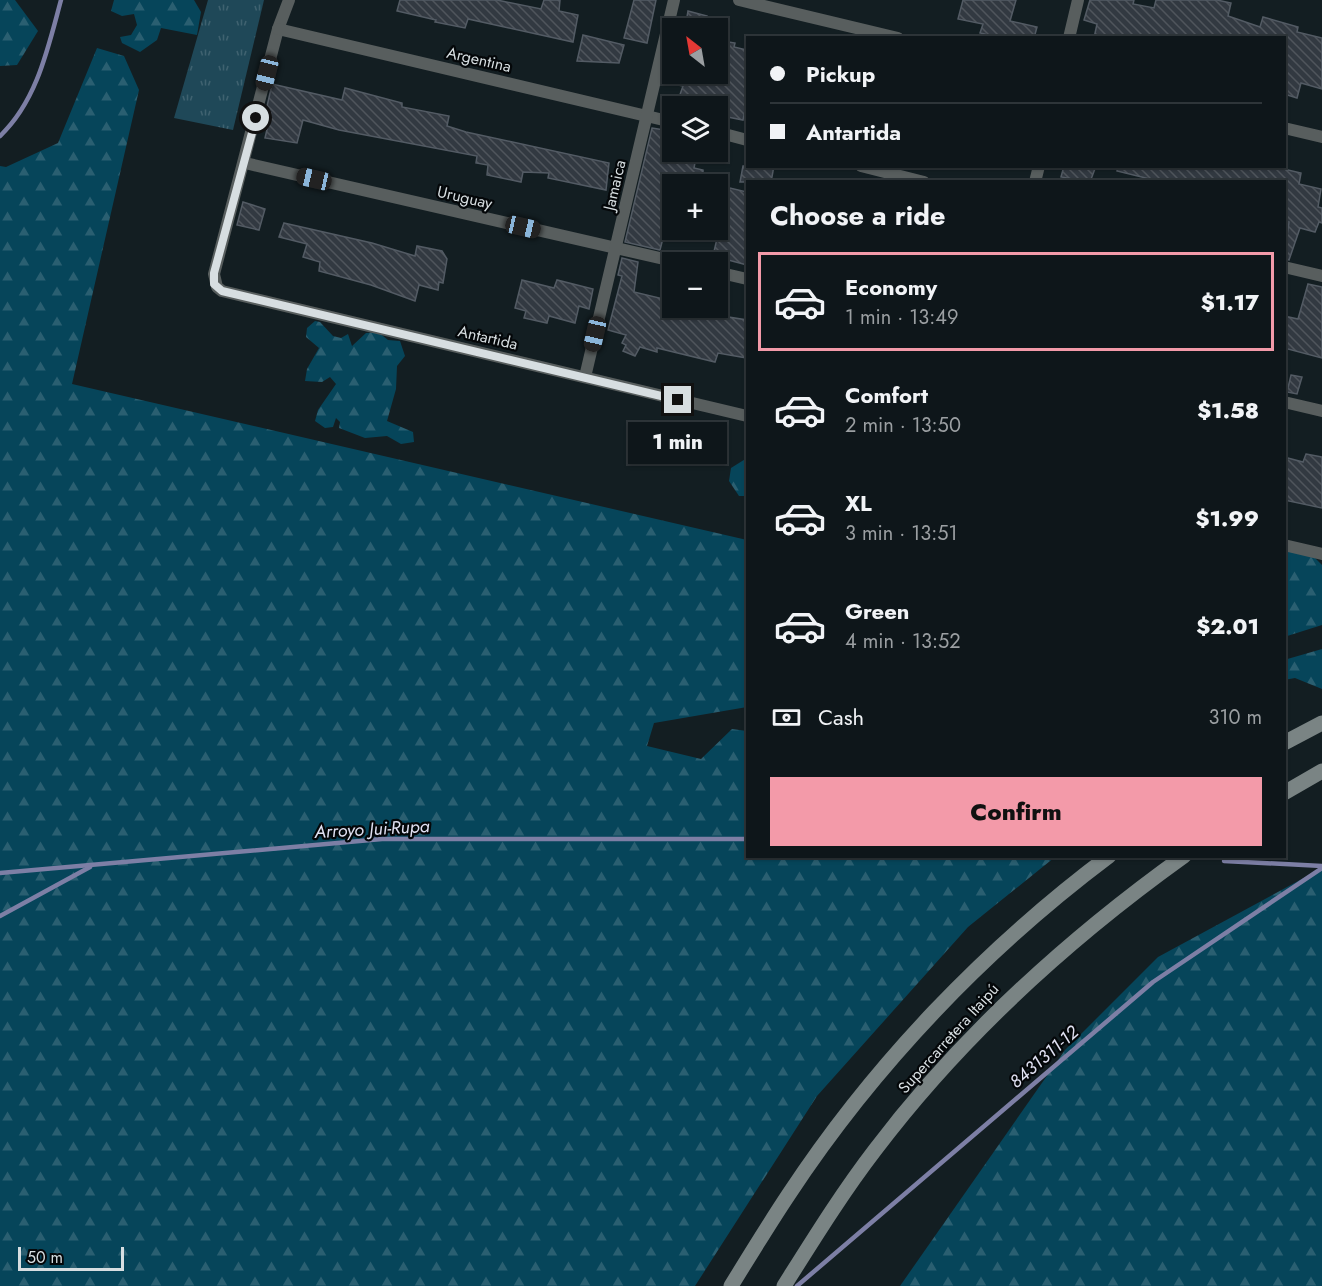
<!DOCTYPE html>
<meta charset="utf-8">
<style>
:root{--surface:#0e161a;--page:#171f23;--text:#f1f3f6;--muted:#9b9fa2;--line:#2e3539;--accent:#f39aa9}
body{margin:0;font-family:Jost,sans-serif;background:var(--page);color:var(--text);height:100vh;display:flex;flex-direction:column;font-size:22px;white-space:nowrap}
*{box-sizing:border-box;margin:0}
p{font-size:20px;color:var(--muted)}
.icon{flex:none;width:33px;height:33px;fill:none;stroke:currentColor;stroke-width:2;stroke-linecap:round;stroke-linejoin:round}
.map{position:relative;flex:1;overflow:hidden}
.sheet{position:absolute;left:746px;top:180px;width:540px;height:678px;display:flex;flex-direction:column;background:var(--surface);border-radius:0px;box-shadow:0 2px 4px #0004,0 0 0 2px var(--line)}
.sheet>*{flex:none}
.hud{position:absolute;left:746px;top:36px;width:540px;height:132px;border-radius:0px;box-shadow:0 2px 4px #0004,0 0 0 2px var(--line);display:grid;align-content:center;height:132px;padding:0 24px;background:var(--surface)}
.needle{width:39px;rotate:329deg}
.fabs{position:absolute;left:662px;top:18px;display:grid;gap:12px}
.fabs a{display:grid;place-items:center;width:66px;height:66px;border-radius:0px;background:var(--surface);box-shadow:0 2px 4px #0004,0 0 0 2px var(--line);font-size:30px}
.scale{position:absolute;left:18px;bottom:15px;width:106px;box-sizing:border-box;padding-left:6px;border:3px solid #d7dee1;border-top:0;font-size:16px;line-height:21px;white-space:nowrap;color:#d7dee1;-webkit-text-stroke:4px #040709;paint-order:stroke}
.end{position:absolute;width:27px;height:27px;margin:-14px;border:8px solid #d7dee1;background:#111;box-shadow:0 0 0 3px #111}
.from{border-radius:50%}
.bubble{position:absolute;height:42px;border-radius:0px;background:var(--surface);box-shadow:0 2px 4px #0004,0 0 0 2px var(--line);font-size:20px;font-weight:800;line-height:42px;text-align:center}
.car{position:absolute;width:18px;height:36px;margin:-18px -9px;border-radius:8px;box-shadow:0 0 4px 2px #0007;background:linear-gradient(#222 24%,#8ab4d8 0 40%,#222 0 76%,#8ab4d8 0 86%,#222 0)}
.hud b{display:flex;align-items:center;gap:21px;height:57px;font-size:22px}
.hud b+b{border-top:2px solid var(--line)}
.hud i{width:15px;height:15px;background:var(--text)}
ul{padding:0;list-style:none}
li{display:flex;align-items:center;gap:18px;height:99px;margin:0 12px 9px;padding:0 12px;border:3px solid transparent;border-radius:0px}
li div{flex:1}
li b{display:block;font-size:22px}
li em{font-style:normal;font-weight:800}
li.active{border-color:var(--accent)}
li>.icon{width:54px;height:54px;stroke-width:1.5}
h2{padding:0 24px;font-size:27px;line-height:72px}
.pay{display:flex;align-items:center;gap:15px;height:66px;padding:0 24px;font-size:22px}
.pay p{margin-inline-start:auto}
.action{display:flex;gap:12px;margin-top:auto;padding:12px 24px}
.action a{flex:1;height:69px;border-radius:0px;background:var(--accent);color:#111;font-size:24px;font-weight:800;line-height:69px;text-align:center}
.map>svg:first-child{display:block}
.grass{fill:url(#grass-tufts)}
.forest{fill:url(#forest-firs)}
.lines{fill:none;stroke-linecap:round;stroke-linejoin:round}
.stream{stroke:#7d7fa5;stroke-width:4.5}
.building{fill:url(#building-back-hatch);stroke:#535b64;stroke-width:1.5}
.street{stroke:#585e5e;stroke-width:12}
.secondary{stroke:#7a8484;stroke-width:15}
.route{stroke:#d7dee1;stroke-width:8}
.labels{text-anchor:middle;stroke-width:4.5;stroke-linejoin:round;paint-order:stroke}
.street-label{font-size:16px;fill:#d7dee1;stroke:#040709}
.water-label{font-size:18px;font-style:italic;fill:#e0e1f2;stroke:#040709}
</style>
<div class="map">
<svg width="1322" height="1286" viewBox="0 0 1322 1286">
<defs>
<pattern id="grass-tufts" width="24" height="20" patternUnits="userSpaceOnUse" patternTransform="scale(1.5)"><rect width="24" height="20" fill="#1f4858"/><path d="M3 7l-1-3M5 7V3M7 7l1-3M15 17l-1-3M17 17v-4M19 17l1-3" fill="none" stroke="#3f6270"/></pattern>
<pattern id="forest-firs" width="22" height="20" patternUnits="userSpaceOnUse" patternTransform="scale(1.5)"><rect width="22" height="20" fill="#06455a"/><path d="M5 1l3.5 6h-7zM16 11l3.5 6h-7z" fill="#2a5f71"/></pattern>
<pattern id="building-back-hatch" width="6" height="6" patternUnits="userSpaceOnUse" patternTransform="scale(1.5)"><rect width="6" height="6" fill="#323941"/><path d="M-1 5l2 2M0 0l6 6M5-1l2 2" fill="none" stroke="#4f555c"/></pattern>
</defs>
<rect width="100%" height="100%" fill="#131e22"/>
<polygon class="grass" points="208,0 264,0 233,130 174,118"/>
<g class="forest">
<polygon points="0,0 15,0 38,31 17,65 0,66"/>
<polygon points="114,0 194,0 201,12 197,35 161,28 157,40 140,52 122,43 120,37 131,35 137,25 134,14 122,16 111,11"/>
<polygon points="97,48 124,56 139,90 72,384 747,540 747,707 654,723 647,746 701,759 732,729 747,731 747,856 1055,857 968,927 817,1096 695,1286 0,1286 0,166 6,167 58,143"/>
<polygon points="315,321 320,322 333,336 341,338 348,334 352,346 366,333 378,332 388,340 400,341 405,356 397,366 396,389 387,421 413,432 414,442 401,444 387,436 365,438 339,428 340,422 336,418 333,427 325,428 315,421 318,410 336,384 330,377 322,382 305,381 307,369 319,348 306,337 307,328"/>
<polygon points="747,458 747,496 739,496 729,481 731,468"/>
<polygon points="1284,547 1311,554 1322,565 1322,625 1284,637"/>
<polygon points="1322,649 1322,689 1295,678 1284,680 1284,660"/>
<polygon points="1322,868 1322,1286 900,1286 1065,1050 1158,957"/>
</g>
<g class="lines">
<g class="stream">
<path d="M0,136C37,101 48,48 61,0"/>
<polyline points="1224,861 1322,866"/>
<polyline points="0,873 382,839 747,839"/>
<polyline points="0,916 90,867"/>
<polyline points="797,1286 1153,982 1322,868"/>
</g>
</g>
<g class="building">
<polygon points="400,0 497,0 541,9 544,0 560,0 559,11 578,15 573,42 468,19 465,28 435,22 436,20 397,11"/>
<polygon points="634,0 656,0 647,43 624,38"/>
<polygon points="963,0 1016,0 1010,21 1037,27 1034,38 984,38 985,34 980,33 983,24 958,19"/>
<polygon points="1090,0 1134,0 1133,4 1154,8 1156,0 1217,0 1231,3 1228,16 1260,27 1263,17 1298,27 1297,32 1322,38 1322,89 1301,83 1297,98 1284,94 1284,38 1094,38 1097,24 1084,20"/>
<polygon points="688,11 707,16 703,28 686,23"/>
<polygon points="583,35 624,45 619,63 577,61"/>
<polygon points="717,40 735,43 734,47 747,50 747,101 743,120 717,115 717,106 676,106 683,86 663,82 671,49 672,74 717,74"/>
<polygon points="272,84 342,100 345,88 402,103 402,107 449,116 447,126 466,132 609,163 606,190 548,178 549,173 523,172 521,182 487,175 488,165 476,163 477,156 339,130 303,120 297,143 265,138 271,113 266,111"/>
<polygon points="652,128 671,131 667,152 697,152 694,168 703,170 703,174 728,180 728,184 672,184 672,227 666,226 660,250 625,242"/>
<polygon points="743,166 774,166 771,182 740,182"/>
<polygon points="1064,166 1096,166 1090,182 1061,177"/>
<polygon points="1118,166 1271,166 1301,173 1299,184 1321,189 1318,207 1322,208 1322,223 1319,222 1315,232 1300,228 1289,260 1284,258 1289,222 1284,221 1284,182 1162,182 1117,171"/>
<polygon points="717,185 747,192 747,265 713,256 722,217 717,215"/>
<polygon points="243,202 265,209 259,230 237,225"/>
<polygon points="284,223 372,243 415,256 417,246 442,251 447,259 443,283 439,282 438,290 419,285 415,301 371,285 319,271 320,262 303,257 307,244 279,237"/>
<polygon points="622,258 638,262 634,292 672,301 672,308 747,320 747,358 718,353 715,362 657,348 657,352 640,347 635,356 623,351 626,345 622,343 626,335 608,330 622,276 618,275"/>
<polygon points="522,280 554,288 557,280 593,289 589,309 579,306 575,323 549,316 547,323 524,318 526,311 515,308"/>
<polygon points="1308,284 1322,287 1322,358 1284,348 1284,316 1298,319"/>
<polygon points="1291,375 1302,377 1297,394 1287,392"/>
<polygon points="1306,454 1322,457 1322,508 1284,500 1284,457 1303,462"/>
</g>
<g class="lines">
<g class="street">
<polyline points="289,0 278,29 214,274 217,287 222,291 747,416"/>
<polyline points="739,0 898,38"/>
<polyline points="278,29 672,122"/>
<polyline points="1069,38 1078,0"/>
<polyline points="1284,128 1322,137"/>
<polyline points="717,132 747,140"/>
<polyline points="245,163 677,262"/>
<polyline points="861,166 924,182"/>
<polyline points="1035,182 1039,166"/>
<polyline points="1284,267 1322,276"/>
<polyline points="717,272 747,279"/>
<polyline points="585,377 674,0"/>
<polyline points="1284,402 1322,411"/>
<polyline points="1284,545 1322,554"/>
</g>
<g class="secondary">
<polyline points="1284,743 1322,723"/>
<polyline points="1284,793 1322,771"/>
<path d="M731,1286C750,1255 769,1224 789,1194C874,1065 985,949 1109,856"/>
<path d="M784,1286C813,1240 842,1193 875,1150C962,1035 1067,940 1184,856"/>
</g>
</g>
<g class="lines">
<polyline class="route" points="256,118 214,273 214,284 222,291 678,400"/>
</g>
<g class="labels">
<g class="street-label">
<text transform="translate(479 59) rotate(13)" y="6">Argentina</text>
<text transform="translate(614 185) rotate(-77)" y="6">Jamaica</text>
<text transform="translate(465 197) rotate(13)" y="6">Uruguay</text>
<text transform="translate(488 337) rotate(13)" y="6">Antartida</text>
<text transform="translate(948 1038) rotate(-48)" y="6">Supercarretera Itaipú</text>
</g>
<g class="water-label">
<text transform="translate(372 829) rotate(-3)" y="6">Arroyo Jui-Rupa</text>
<text transform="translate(1044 1057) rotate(-41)" y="6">8431311-12</text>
</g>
</g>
</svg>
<div class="fabs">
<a><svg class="needle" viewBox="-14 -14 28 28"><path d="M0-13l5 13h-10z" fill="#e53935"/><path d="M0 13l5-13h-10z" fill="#9b9fa2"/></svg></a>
<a><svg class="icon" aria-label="layers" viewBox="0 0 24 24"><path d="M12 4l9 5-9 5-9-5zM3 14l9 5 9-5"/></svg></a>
<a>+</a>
<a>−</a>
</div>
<div class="scale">50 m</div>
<i class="end from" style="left:256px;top:118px"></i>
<i class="end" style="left:678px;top:400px"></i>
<div class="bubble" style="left:628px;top:422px;width:99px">1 min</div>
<i class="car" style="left:267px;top:73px;rotate:194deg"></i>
<i class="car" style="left:314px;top:179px;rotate:283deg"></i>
<i class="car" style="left:523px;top:227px;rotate:103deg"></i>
<i class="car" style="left:595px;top:334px;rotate:193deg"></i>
<div class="hud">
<b><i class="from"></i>Pickup</b>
<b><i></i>Antartida</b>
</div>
<section class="sheet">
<h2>Choose a ride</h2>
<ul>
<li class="active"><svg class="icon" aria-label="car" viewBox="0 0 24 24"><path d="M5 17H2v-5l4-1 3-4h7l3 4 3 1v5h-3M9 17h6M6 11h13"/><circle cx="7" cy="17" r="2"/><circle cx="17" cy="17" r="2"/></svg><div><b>Economy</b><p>1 min · 13:49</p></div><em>$1.17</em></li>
<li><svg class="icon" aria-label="car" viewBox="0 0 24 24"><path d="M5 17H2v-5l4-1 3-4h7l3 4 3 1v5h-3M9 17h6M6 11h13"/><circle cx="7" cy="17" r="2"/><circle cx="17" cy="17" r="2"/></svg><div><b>Comfort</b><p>2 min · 13:50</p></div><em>$1.58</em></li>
<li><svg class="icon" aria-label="car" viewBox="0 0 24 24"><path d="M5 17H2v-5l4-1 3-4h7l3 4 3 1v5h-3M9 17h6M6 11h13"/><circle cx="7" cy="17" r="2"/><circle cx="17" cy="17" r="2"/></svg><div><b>XL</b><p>3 min · 13:51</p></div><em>$1.99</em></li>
<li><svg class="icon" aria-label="car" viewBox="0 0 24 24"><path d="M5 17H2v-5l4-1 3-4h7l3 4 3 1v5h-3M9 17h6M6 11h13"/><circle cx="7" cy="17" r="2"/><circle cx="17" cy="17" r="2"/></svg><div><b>Green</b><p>4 min · 13:52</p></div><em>$2.01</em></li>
</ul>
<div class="pay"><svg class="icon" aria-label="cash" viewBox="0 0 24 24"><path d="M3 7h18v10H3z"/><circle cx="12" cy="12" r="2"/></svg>Cash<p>310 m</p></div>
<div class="action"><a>Confirm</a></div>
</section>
</div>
